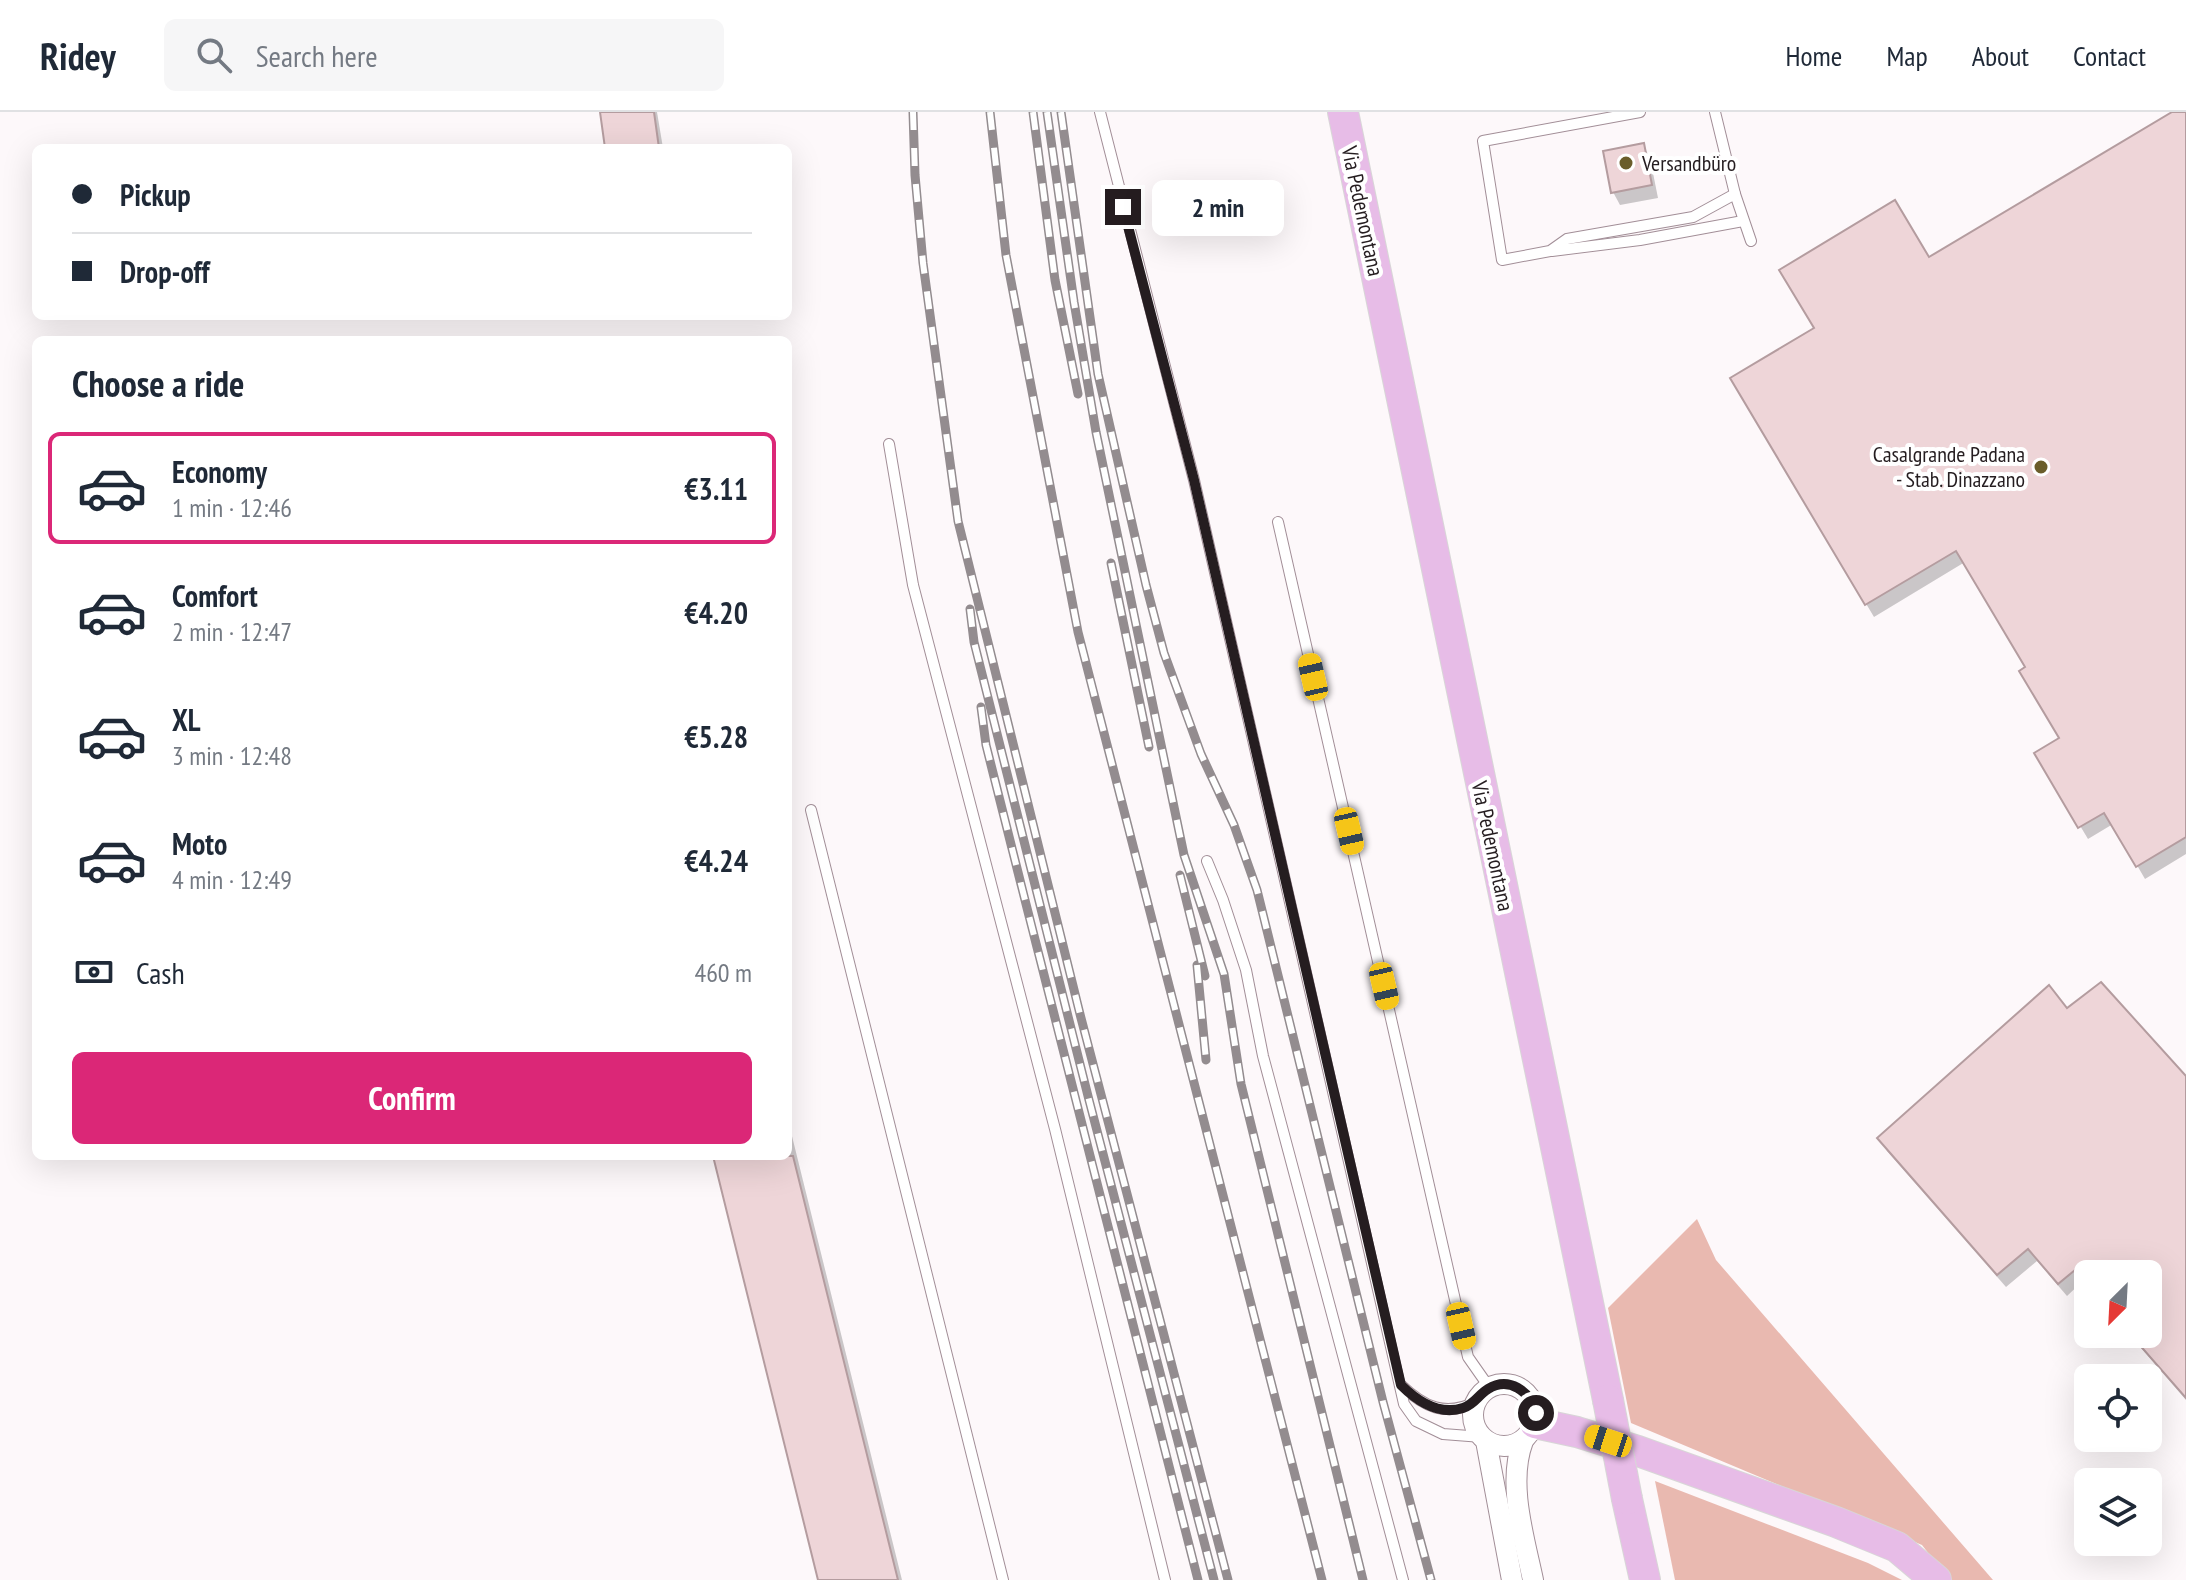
<!DOCTYPE html>
<meta charset="utf-8">
<style>
:root{--surface:#fff;--page:#f6f6f7;--text:#1f2937;--muted:#747a83;--line:#e0e1e3;--accent:#db2777}
body{margin:0;font-family:"PT Sans Narrow",sans-serif;background:var(--page);color:var(--text);height:100vh;display:flex;flex-direction:column;font-size:30px;white-space:nowrap}
*{box-sizing:border-box;margin:0}
p{font-size:26px;color:var(--muted)}
.icon{flex:none;width:44px;height:44px;fill:none;stroke:currentColor;stroke-width:2;stroke-linecap:round;stroke-linejoin:round}
.map{position:relative;flex:1;overflow:hidden}
.drawer{position:absolute;left:32px;top:224px;width:760px;height:824px;display:flex;flex-direction:column;background:var(--surface);border-radius:12px;box-shadow:0 8px 32px #0002}
.drawer>*{flex:none}
.top-card{position:absolute;left:32px;top:32px;width:760px;height:176px;border-radius:12px;box-shadow:0 8px 32px #0002;display:grid;align-content:center;height:176px;padding:0 40px;background:var(--surface)}
.needle{width:52px;rotate:204deg}
.tools{position:absolute;left:2074px;top:1148px;display:grid;gap:16px}
.tools a{display:grid;place-items:center;width:88px;height:88px;border-radius:12px;background:var(--surface);box-shadow:0 8px 32px #0002;font-size:40px}
.end{position:absolute;width:36px;height:36px;margin:-18px;border:10px solid #251d20;background:#fff;box-shadow:0 0 0 4px #fff}
.from{border-radius:50%}
.bubble{position:absolute;height:56px;border-radius:12px;background:var(--surface);box-shadow:0 8px 32px #0002;font-size:26px;font-weight:700;line-height:56px;text-align:center}
.car{position:absolute;width:24px;height:48px;margin:-24px -12px;border-radius:10px;box-shadow:0 0 6px 2px #0007;background:linear-gradient(#f5c518 24%,#345 0 40%,#f5c518 0 76%,#345 0 86%,#f5c518 0)}
.top-card b{display:flex;align-items:center;gap:28px;height:76px;font-size:30px}
.top-card b+b{border-top:2px solid var(--line)}
.top-card i{width:20px;height:20px;background:var(--text)}
ul{padding:0;list-style:none}
li{display:flex;align-items:center;gap:24px;height:112px;margin:0 16px 12px;padding:0 24px;border:4px solid transparent;border-radius:12px}
li div{flex:1}
li b{display:block;font-size:30px}
li em{font-style:normal;font-weight:700}
li.current{border-color:var(--accent)}
li>.icon{width:72px;height:72px;stroke-width:1.5}
h2{padding:0 40px;font-size:36px;line-height:96px}
.pay{display:flex;align-items:center;gap:20px;height:88px;padding:0 40px;font-size:30px}
.pay p{margin-inline-start:auto}
.cta{display:flex;gap:16px;margin-top:auto;padding:16px 40px}
.cta a{flex:1;height:92px;border-radius:12px;background:var(--accent);color:#fff;font-size:32px;font-weight:700;line-height:92px;text-align:center}
header{display:flex;align-items:center;gap:48px;box-sizing:border-box;height:112px;padding:0 40px;background:var(--surface);border-bottom:2px solid var(--line)}
header strong{font-size:38px}
nav{display:flex;gap:44px;margin-inline-start:auto;font-size:28px}
.search{width:560px;height:72px;background:var(--page);display:flex;align-items:center;gap:20px;box-sizing:border-box;padding:0 28px;border-radius:12px;color:var(--muted);font-size:30px}
.map>svg:first-child{display:block}
.green{fill:#e9b9b0}
.shadow{fill:#0003}
.building{fill:#eed5d8;stroke:#b49c9f;stroke-width:2}
.lines{fill:none;stroke-linecap:round;stroke-linejoin:round}
.service-casing{stroke:#a28e97;stroke-width:12}
.minor-casing{stroke:#a28e97;stroke-width:22}
.primary-casing{stroke:#d8d6d7;stroke-width:32}
.service{stroke:#fff;stroke-width:10}
.minor{stroke:#fff;stroke-width:20}
.primary{stroke:#e7bce7;stroke-width:30}
.rail-casing{stroke:#938c8f;stroke-width:9}
.rail{stroke:#fff;stroke-width:6;stroke-dasharray:18;stroke-linecap:butt}
.primary-bridge-casing{stroke:#d8d6d7;stroke-width:32;stroke-linecap:butt}
.primary-bridge{stroke:#e7bce7;stroke-width:30}
.route{stroke:#251d20;stroke-width:10}
.poi-dot{fill:#6a5d2a;stroke:#fff;stroke-width:3}
.labels{text-anchor:middle;stroke-width:8;stroke-linejoin:round;paint-order:stroke}
.poi-label{font-size:22px;fill:#251d20;stroke:#fff;text-anchor:start}
.street-label{font-size:22px;fill:#251d20;stroke:#fff}
</style>
<header>
<strong>Ridey</strong>
<div class="search"><svg class="icon" aria-label="search" viewBox="0 0 24 24"><circle cx="10" cy="10" r="6"/><path d="M15 15l6 6"/></svg>Search here</div>
<nav><a>Home</a><a>Map</a><a>About</a><a>Contact</a></nav>
</header>
<div class="map">
<svg width="2186" height="1468" viewBox="0 0 2186 1468">
<rect width="100%" height="100%" fill="#fdf8fa"/>
<g class="green">
<polygon points="1697,1107 1716,1148 1993,1468 1949,1468 1922,1433 1631,1311 1608,1196"/>
<polygon points="1655,1369 1868,1451 1902,1468 1675,1468"/>
</g>
<g class="shadow">
<polygon points="602,0 657,0 663,36 607,36"/>
<polygon points="2176,0 2186,0 2186,742 2145,767 2113,712 2088,727 2037,642 2062,627 2028,556 1965,450 1874,505 1732,267"/>
<polygon points="1643,33 1650,46 1658,86 1620,93 1613,80"/>
<polygon points="2066,899 2186,967 2186,1288 2129,1222 2148,1222 2148,1162 2088,1162 2088,1175 2083,1169 2067,1184 2037,1149 2006,1175 1887,1039 1880,1026"/>
<polygon points="788,1008 902,1468 820,1468 715,1044 788,1044"/>
</g>
<g class="building">
<polygon points="600,0 654,0 659,36 605,36"/>
<polygon points="2172,0 2186,0 2186,725 2136,755 2104,701 2078,716 2034,641 2059,626 2019,559 2025,555 1956,439 1865,493 1730,266 1814,216 1779,158 1895,88 1929,145"/>
<polygon points="1644,31 1652,73 1611,81 1603,39"/>
<polygon points="2101,870 2186,964 2186,1286 2130,1222 2148,1222 2148,1162 2079,1162 2075,1158 2058,1172 2028,1137 1997,1163 1877,1026 2049,873 2067,896"/>
<polygon points="713,1044 793,1044 898,1468 818,1468"/>
</g>
<g class="lines">
<defs>
<g id="service">
<polyline points="1100,0 1194,368 1404,1292 1416,1309 1443,1322 1482,1325"/>
<polyline points="1640,0 1483,29 1502,148 1550,139 1567,127 1693,105 1735,82"/>
<polyline points="1715,0 1735,82 1751,129"/>
<polyline points="1552,139 1640,128 1743,109"/>
<polyline points="889,332 913,473 1055,1017 1165,1468"/>
<polyline points="1278,410 1468,1245 1489,1275"/>
<polyline points="811,698 1003,1468"/>
<polyline points="1207,749 1223,788 1246,858 1263,944 1403,1468"/>
<path d="M1401,1273C1424,1295 1445,1305 1476,1290"/>
</g>
<g id="minor">
<circle cx="1504" cy="1303" r="31"/>
<polyline points="1486,1329 1512,1468"/>
<path d="M1523,1329C1507,1371 1524,1425 1533,1468"/>
</g>
<g id="primary">
<polyline points="1343,0 1608,1288"/>
<polyline points="1535,1311 1577,1320 1638,1339 1836,1410 1897,1435 1936,1468"/>
<polyline points="1627,1387 1645,1468"/>
</g>
</defs>
<use href="#service" class="service-casing"/>
<use href="#minor" class="minor-casing"/>
<use href="#primary" class="primary-casing"/>
<use href="#service" class="service"/>
<use href="#minor" class="minor"/>
<use href="#primary" class="primary"/>
<defs>
<g id="rail">
<polyline points="913,0 915,63 923,151 958,409 1081,906 1228,1468"/>
<polyline points="990,0 1006,143 1078,520 1322,1468"/>
<polyline points="1033,0 1055,168 1078,282"/>
<polyline points="1047,0 1074,190 1096,320 1184,743 1224,862 1241,972 1363,1468"/>
<polyline points="1061,0 1098,262 1146,473 1164,541 1201,642 1234,713 1257,778 1383,1290 1431,1468"/>
<polyline points="1111,451 1149,635"/>
<polyline points="970,497 974,530 1089,988 1214,1468"/>
<polyline points="981,595 986,633 1026,792 1198,1468"/>
<polyline points="1180,763 1205,864"/>
<polyline points="1197,853 1206,948"/>
</g>
</defs>
<use href="#rail" class="rail-casing"/>
<use href="#rail" class="rail"/>
<defs>
<polyline id="primary-bridge" points="1608,1288 1627,1387"/>
</defs>
<use href="#primary-bridge" class="primary-bridge-casing"/>
<use href="#primary-bridge" class="primary-bridge"/>
</g>
<g class="lines">
<path class="route" d="M1123,95L1194,368L1401,1273C1417,1289 1438,1304 1463,1296C1475,1292 1478,1283 1488,1277C1509,1264 1530,1279 1536,1301"/>
</g>
<g class="poi-dot">
<circle cx="1626" cy="51" r="8"/>
<circle cx="2041" cy="355" r="8"/>
</g>
<g class="labels">
<g class="poi-label">
<text x="1642" y="59">Versandbüro</text>
<text x="2025" y="350" text-anchor="end">Casalgrande Padana<tspan x="2025" dy="25">- Stab. Dinazzano</tspan></text>
</g>
<g class="street-label">
<text transform="translate(1363 99) rotate(78)" y="8">Via Pedemontana</text>
<text transform="translate(1493 734) rotate(78)" y="8">Via Pedemontana</text>
</g>
</g>
</svg>
<div class="tools">
<a><svg class="needle" viewBox="-14 -14 28 28"><path d="M0-13l5 13h-10z" fill="#e53935"/><path d="M0 13l5-13h-10z" fill="#747a83"/></svg></a>
<a><svg class="icon" aria-label="locate" viewBox="0 0 24 24"><circle cx="12" cy="12" r="6"/><path d="M12 2v4M12 18v4M2 12h4M18 12h4"/></svg></a>
<a><svg class="icon" aria-label="layers" viewBox="0 0 24 24"><path d="M12 4l9 5-9 5-9-5zM3 14l9 5 9-5"/></svg></a>
</div>
<i class="end from" style="left:1536px;top:1301px"></i>
<i class="end" style="left:1123px;top:95px"></i>
<div class="bubble" style="left:1152px;top:68px;width:132px">2 min</div>
<i class="car" style="left:1313px;top:565px;rotate:347deg"></i>
<i class="car" style="left:1349px;top:719px;rotate:167deg"></i>
<i class="car" style="left:1384px;top:874px;rotate:167deg"></i>
<i class="car" style="left:1461px;top:1214px;rotate:167deg"></i>
<i class="car" style="left:1608px;top:1329px;rotate:288deg"></i>
<div class="top-card">
<b><i class="from"></i>Pickup</b>
<b><i></i>Drop-off</b>
</div>
<section class="drawer">
<h2>Choose a ride</h2>
<ul>
<li class="current"><svg class="icon" aria-label="car" viewBox="0 0 24 24"><path d="M5 17H2v-5l4-1 3-4h7l3 4 3 1v5h-3M9 17h6M6 11h13"/><circle cx="7" cy="17" r="2"/><circle cx="17" cy="17" r="2"/></svg><div><b>Economy</b><p>1 min · 12:46</p></div><em>€3.11</em></li>
<li><svg class="icon" aria-label="car" viewBox="0 0 24 24"><path d="M5 17H2v-5l4-1 3-4h7l3 4 3 1v5h-3M9 17h6M6 11h13"/><circle cx="7" cy="17" r="2"/><circle cx="17" cy="17" r="2"/></svg><div><b>Comfort</b><p>2 min · 12:47</p></div><em>€4.20</em></li>
<li><svg class="icon" aria-label="car" viewBox="0 0 24 24"><path d="M5 17H2v-5l4-1 3-4h7l3 4 3 1v5h-3M9 17h6M6 11h13"/><circle cx="7" cy="17" r="2"/><circle cx="17" cy="17" r="2"/></svg><div><b>XL</b><p>3 min · 12:48</p></div><em>€5.28</em></li>
<li><svg class="icon" aria-label="car" viewBox="0 0 24 24"><path d="M5 17H2v-5l4-1 3-4h7l3 4 3 1v5h-3M9 17h6M6 11h13"/><circle cx="7" cy="17" r="2"/><circle cx="17" cy="17" r="2"/></svg><div><b>Moto</b><p>4 min · 12:49</p></div><em>€4.24</em></li>
</ul>
<div class="pay"><svg class="icon" aria-label="cash" viewBox="0 0 24 24"><path d="M3 7h18v10H3z"/><circle cx="12" cy="12" r="2"/></svg>Cash<p>460 m</p></div>
<div class="cta"><a>Confirm</a></div>
</section>
</div>
